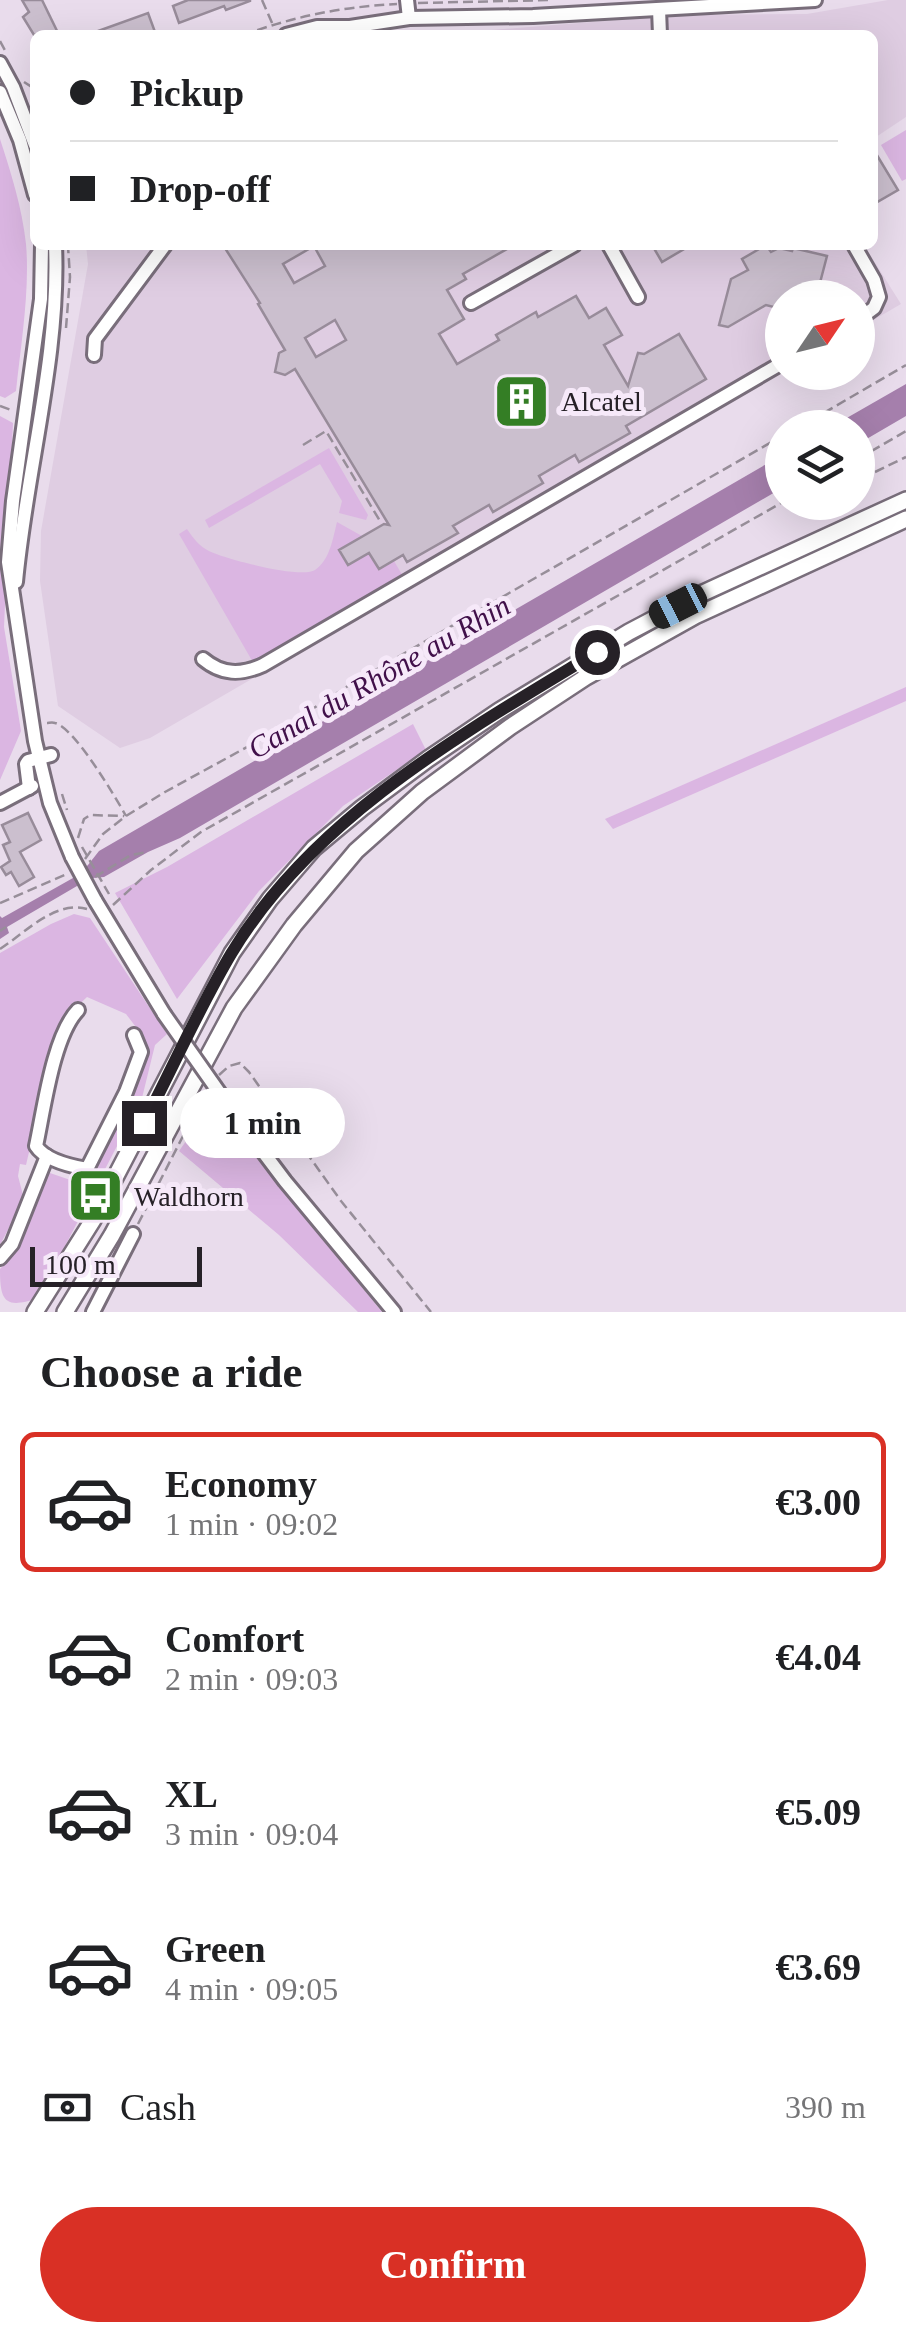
<!DOCTYPE html>
<meta charset="utf-8">
<style>
:root{--surface:#fff;--page:#f6f6f6;--text:#202124;--muted:#757577;--line:#e0e0e0;--accent:#d93025}
body{margin:0;font-family:"Times New Roman",serif;background:var(--page);color:var(--text);height:100vh;display:flex;flex-direction:column;font-size:38px;white-space:nowrap}
*{box-sizing:border-box;margin:0}
p{font-size:32px;color:var(--muted)}
.icon{flex:none;width:55px;height:55px;fill:none;stroke:currentColor;stroke-width:2;stroke-linecap:round;stroke-linejoin:round}
.map{position:relative;height:1312px;overflow:hidden}
.drawer{display:flex;flex-direction:column;background:var(--surface);flex:1}
.drawer>*{flex:none}
.top-card{position:absolute;left:30px;top:30px;width:848px;height:220px;border-radius:15px;box-shadow:0 10px 40px #0002;display:grid;align-content:center;height:220px;padding:0 40px;background:var(--surface)}
.needle{width:65px;rotate:55deg}
.controls{position:absolute;left:765px;top:280px;display:grid;gap:20px}
.controls a{display:grid;place-items:center;width:110px;height:110px;border-radius:50%;background:var(--surface);box-shadow:0 10px 40px #0002;font-size:50px}
.scale{position:absolute;left:30px;bottom:25px;width:172px;box-sizing:border-box;padding-left:10px;border:5px solid #262127;border-top:0;font-size:28px;line-height:35px;white-space:nowrap;color:#262127;-webkit-text-stroke:8px #f6e9f9;paint-order:stroke}
.end{position:absolute;width:45px;height:45px;margin:-22px;border:12px solid #262127;background:#fff;box-shadow:0 0 0 5px #fff}
.from{border-radius:50%}
.bubble{position:absolute;height:70px;border-radius:35px;background:var(--surface);box-shadow:0 10px 40px #0002;font-size:32px;font-weight:800;line-height:70px;text-align:center}
.car{position:absolute;width:30px;height:60px;margin:-30px -15px;border-radius:12px;box-shadow:0 0 8px 2px #0007;background:linear-gradient(#222 24%,#8ab4d8 0 40%,#222 0 76%,#8ab4d8 0 86%,#222 0)}
.top-card b{display:flex;align-items:center;gap:35px;height:95px;font-size:38px}
.top-card b+b{border-top:2px solid var(--line)}
.top-card i{width:25px;height:25px;background:var(--text)}
ul{padding:0;list-style:none}
li{display:flex;align-items:center;gap:30px;height:140px;margin:0 20px 15px;padding:0 20px;border:5px solid transparent;border-radius:15px}
li div{flex:1}
li b{display:block;font-size:38px}
li em{font-style:normal;font-weight:800}
li.current{border-color:var(--accent)}
li>.icon{width:90px;height:90px;stroke-width:1.5}
h2{padding:0 40px;font-size:45px;line-height:120px}
.pay{display:flex;align-items:center;gap:25px;height:110px;padding:0 40px;font-size:38px}
.pay p{margin-inline-start:auto}
.cta{display:flex;gap:20px;margin-top:auto;padding:20px 40px}
.cta a{flex:1;height:115px;border-radius:60px;background:var(--accent);color:#fff;font-size:40px;font-weight:800;line-height:115px;text-align:center}
.map>svg:first-child{display:block}
.built{fill:#dfcde2}
.green{fill:#dbb6e2}
.water{fill:#a57fac}
.building{fill:#cbbfce;stroke:#988c9a;stroke-width:2.5;fill-rule:evenodd}
.lines{fill:none;stroke-linecap:round;stroke-linejoin:round}
.minor-casing{stroke:#796e7b;stroke-width:18}
.major-casing{stroke:#796e7b;stroke-width:20}
.path{stroke:#978e99;stroke-width:2.5;stroke-dasharray:10 5;stroke-linecap:butt}
.minor{stroke:#fff;stroke-width:12}
.major{stroke:#fff;stroke-width:15}
.minor-bridge-casing{stroke:#796e7b;stroke-width:18;stroke-linecap:butt}
.path-bridge{stroke:#978e99;stroke-width:2.5;stroke-dasharray:10 5;stroke-linecap:butt}
.minor-bridge{stroke:#fff;stroke-width:12}
.route{stroke:#262127;stroke-width:12}
.labels{text-anchor:middle;stroke-width:10;stroke-linejoin:round;paint-order:stroke}
.poi-label{font-size:28px;fill:#262127;stroke:#f6e9f9;text-anchor:start}
.water-label{font-size:30px;font-style:italic;fill:#41104a;stroke:#f6e9f9}
</style>
<div class="map">
<svg width="906" height="1312" viewBox="0 0 906 1312">
<rect width="100%" height="100%" fill="#e9dcec"/>
<g class="built">
<polygon points="888,0 906,0 906,117 873,139 872,35 431,35 678,15 807,14"/>
<polygon points="86,245 864,245 901,304 858,329 858,298 782,298 782,372 150,738 120,748 58,706 40,581 41,531 88,264"/>
</g>
<g class="green">
<polygon points="906,130 906,179 902,181 881,145"/>
<path d="M0,139C11,173 22,207 26,244C30,290 21,344 16,391L5,398L0,396Z"/>
<polygon points="0,416 13,423 4,627 21,731 0,780"/>
<polygon points="329,448 368,515 366,520 339,513 342,501 320,464 209,528 205,520"/>
<path d="M337,522L362,536L339,550L348,565L369,553L379,569L394,561L404,578L254,664L179,534L187,529C193,538 199,546 209,551C225,559 301,579 315,570C330,560 333,538 337,522Z"/>
<polygon points="906,687 906,701 613,829 605,819"/>
<polygon points="413,724 426,750 343,806 259,891 177,999 115,893 167,867"/>
<path d="M74,914L90,918L167,1034L155,1045L142,1098L38,1298C4,1310 0,1300 0,1269L14,1254L47,1172L85,1185L129,1092L146,1047L142,1035L126,1014L87,997L66,1017L51,1058L26,1165L20,1164L18,1176L24,1199L0,1245V953L51,924Z"/>
<polygon points="213,1103 213,1104 382,1312 358,1312 279,1235 179,1151"/>
</g>
<g class="water">
<polygon points="906,384 906,416 858,444 858,428 831,427"/>
<polygon points="782,455 782,488 180,838 148,852 104,877 93,878 77,886 7,927 9,933 0,939 0,916 2,918 73,878 88,865 99,851"/>
</g>
<g class="building">
<polygon points="22,0 42,0 59,35 34,35 23,17 29,12"/>
<polygon points="188,0 250,0 250,1 226,10 224,6 179,23 173,6"/>
<polygon points="148,13 155,32 148,35 87,35"/>
<polygon points="872,147 898,190 872,205"/>
<path d="M223,245H514L463,274L466,279L447,290L464,319L439,334L457,364L499,340L496,335L536,312L538,317L576,296L589,318L606,308L622,335L604,345L628,386L638,353L644,354L679,334L706,379L626,426L630,433L579,462L575,455L539,476L543,483L493,512L489,505L453,526L458,533L407,562L403,555L379,569L369,553L348,565L339,550L384,524L389,525L295,369L285,375L275,372L279,353L285,350L258,304L260,303ZM314,246L325,266L294,283L283,264ZM335,320L346,340L316,357L305,338Z"/>
<polygon points="652,245 691,245 662,262"/>
<polygon points="766,245 771,252 779,248 792,251 793,248 827,256 816,298 782,298 782,309 766,305 728,327 719,325 731,279 748,270 742,259"/>
<polygon points="28,813 41,840 20,852 34,877 19,886 11,872 6,875 1,867 10,861 3,845 10,842 2,825"/>
</g>
<g class="lines">
<defs>
<g id="minor">
<polyline points="407,0 409,18"/>
<polyline points="659,9 660,35"/>
<polyline points="286,35 317,27 350,27 409,18 533,16 815,0"/>
<polyline points="0,63 13,87 35,145"/>
<polyline points="0,92 20,140 35,195"/>
<polyline points="42,245 41,299 13,501 8,562 35,741 50,803 72,857"/>
<polyline points="609,245 638,297"/>
<polyline points="854,245 874,280 879,297 874,308 858,320"/>
<polyline points="471,303 574,245"/>
<polyline points="94,355 95,339 165,245"/>
<path d="M16,582C26,471 60,356 55,245"/>
<path d="M203,659C222,675 241,675 263,665L782,363"/>
<polyline points="29,788 26,764 28,761 51,755"/>
<polyline points="0,803 32,786"/>
<polyline points="95,900 164,1014"/>
<path d="M78,1010C53,1036 44,1109 36,1146C45,1160 70,1166 87,1169L126,1092L141,1052L134,1035"/>
<polyline points="228,1105 285,1181 394,1312"/>
<polyline points="0,1258 12,1244 47,1156"/>
<polyline points="93,1312 133,1234"/>
</g>
<g id="major">
<polyline points="35,1312 93,1220 232,953 270,899 314,848 362,808 428,759 499,711 629,632 703,593 906,500"/>
<polyline points="65,1312 112,1235 234,1008 294,925 356,851 422,792 510,727 586,677 695,616 906,519"/>
</g>
</defs>
<use href="#minor" class="minor-casing"/>
<use href="#major" class="major-casing"/>
<g class="path">
<polyline points="262,0 273,25"/>
<polyline points="418,3 551,0"/>
<path d="M243,35C296,16 341,7 397,4"/>
<polyline points="0,41 7,54"/>
<polyline points="24,82 35,89"/>
<polyline points="66,328 70,277 68,246"/>
<polyline points="0,406 11,410"/>
<polyline points="798,428 906,365"/>
<polyline points="303,445 326,431 380,521"/>
<polyline points="858,459 906,431"/>
<polyline points="875,472 906,457"/>
<path d="M47,723C49,723 52,722 55,723C74,727 116,798 126,816"/>
<polyline points="62,794 67,810"/>
<polyline points="78,838 84,819 90,815 124,816"/>
<polyline points="85,859 103,834 126,816 165,792 289,724 351,684 782,436"/>
<polyline points="95,877 131,855 148,852"/>
<polyline points="0,903 67,874"/>
<polyline points="113,905 151,870 201,832 783,502"/>
<polyline points="0,931 6,927"/>
<path d="M0,949C25,933 55,900 87,909"/>
<polyline points="219,1075 229,1066 240,1063 249,1072 341,1201 431,1312"/>
<polyline points="138,1224 205,1093"/>
</g>
<use href="#minor" class="minor"/>
<use href="#major" class="major"/>
<defs>
<g id="minor-bridge">
<polyline points="72,857 95,900"/>
<polyline points="164,1014 228,1105"/>
</g>
</defs>
<use href="#minor-bridge" class="minor-bridge-casing"/>
<polyline class="path-bridge" points="82,847 109,894"/>
<use href="#minor-bridge" class="minor-bridge"/>
</g>
<g class="lines">
<path class="route" d="M144,1123C173,1067 199,1008 231,954C313,817 465,732 597,652"/>
</g>
<defs>
<symbol id="building-square" viewBox="-11 -11 22 22"><rect x="-9" y="-9" width="18" height="18" rx="4" fill="#347e25" stroke="#f6e9f9"/><path d="M-4-6H4V6H1V3H-1V6H-4ZM-2.5-4.3h1.7v1.8h-1.7ZM.8-4.3h1.7v1.8H.8ZM-2.5-1h1.7V.8h-1.7ZM.8-1h1.7V.8H.8Z" fill="#fff"/></symbol>
<symbol id="bus-square" viewBox="-11 -11 22 22"><rect x="-9" y="-9" width="18" height="18" rx="4" fill="#347e25" stroke="#f6e9f9"/><path d="M-5-6H5V4H4V6H2V4H-2V6H-4V4H-5ZM-3.5-4V0h7V-4ZM-3.5 1.2v1.5H-2V1.2ZM2 1.2v1.5H3.5V1.2Z" fill="#fff"/></symbol>
</defs>
<g fill-rule="evenodd">
<use href="#building-square" x="490" y="370" width="63" height="63"/>
<use href="#bus-square" x="64" y="1164" width="63" height="63"/>
</g>
<g class="labels">
<g class="poi-label">
<text x="561" y="411">Alcatel</text>
<text x="134" y="1206">Waldhorn</text>
</g>
<g class="water-label">
<text transform="translate(379 677) rotate(-30)" y="10">Canal du Rhône au Rhin</text>
</g>
</g>
</svg>
<div class="controls">
<a><svg class="needle" viewBox="-14 -14 28 28"><path d="M0-13l5 13h-10z" fill="#e53935"/><path d="M0 13l5-13h-10z" fill="#757577"/></svg></a>
<a><svg class="icon" aria-label="layers" viewBox="0 0 24 24"><path d="M12 4l9 5-9 5-9-5zM3 14l9 5 9-5"/></svg></a>
</div>
<div class="scale">100 m</div>
<i class="end from" style="left:597px;top:652px"></i>
<i class="end" style="left:144px;top:1123px"></i>
<div class="bubble" style="left:180px;top:1088px;width:165px">1 min</div>
<i class="car" style="left:678px;top:606px;rotate:243deg"></i>
<div class="top-card">
<b><i class="from"></i>Pickup</b>
<b><i></i>Drop-off</b>
</div>
</div>
<section class="drawer">
<h2>Choose a ride</h2>
<ul>
<li class="current"><svg class="icon" aria-label="car" viewBox="0 0 24 24"><path d="M5 17H2v-5l4-1 3-4h7l3 4 3 1v5h-3M9 17h6M6 11h13"/><circle cx="7" cy="17" r="2"/><circle cx="17" cy="17" r="2"/></svg><div><b>Economy</b><p>1 min · 09:02</p></div><em>€3.00</em></li>
<li><svg class="icon" aria-label="car" viewBox="0 0 24 24"><path d="M5 17H2v-5l4-1 3-4h7l3 4 3 1v5h-3M9 17h6M6 11h13"/><circle cx="7" cy="17" r="2"/><circle cx="17" cy="17" r="2"/></svg><div><b>Comfort</b><p>2 min · 09:03</p></div><em>€4.04</em></li>
<li><svg class="icon" aria-label="car" viewBox="0 0 24 24"><path d="M5 17H2v-5l4-1 3-4h7l3 4 3 1v5h-3M9 17h6M6 11h13"/><circle cx="7" cy="17" r="2"/><circle cx="17" cy="17" r="2"/></svg><div><b>XL</b><p>3 min · 09:04</p></div><em>€5.09</em></li>
<li><svg class="icon" aria-label="car" viewBox="0 0 24 24"><path d="M5 17H2v-5l4-1 3-4h7l3 4 3 1v5h-3M9 17h6M6 11h13"/><circle cx="7" cy="17" r="2"/><circle cx="17" cy="17" r="2"/></svg><div><b>Green</b><p>4 min · 09:05</p></div><em>€3.69</em></li>
</ul>
<div class="pay"><svg class="icon" aria-label="cash" viewBox="0 0 24 24"><path d="M3 7h18v10H3z"/><circle cx="12" cy="12" r="2"/></svg>Cash<p>390 m</p></div>
<div class="cta"><a>Confirm</a></div>
</section>
